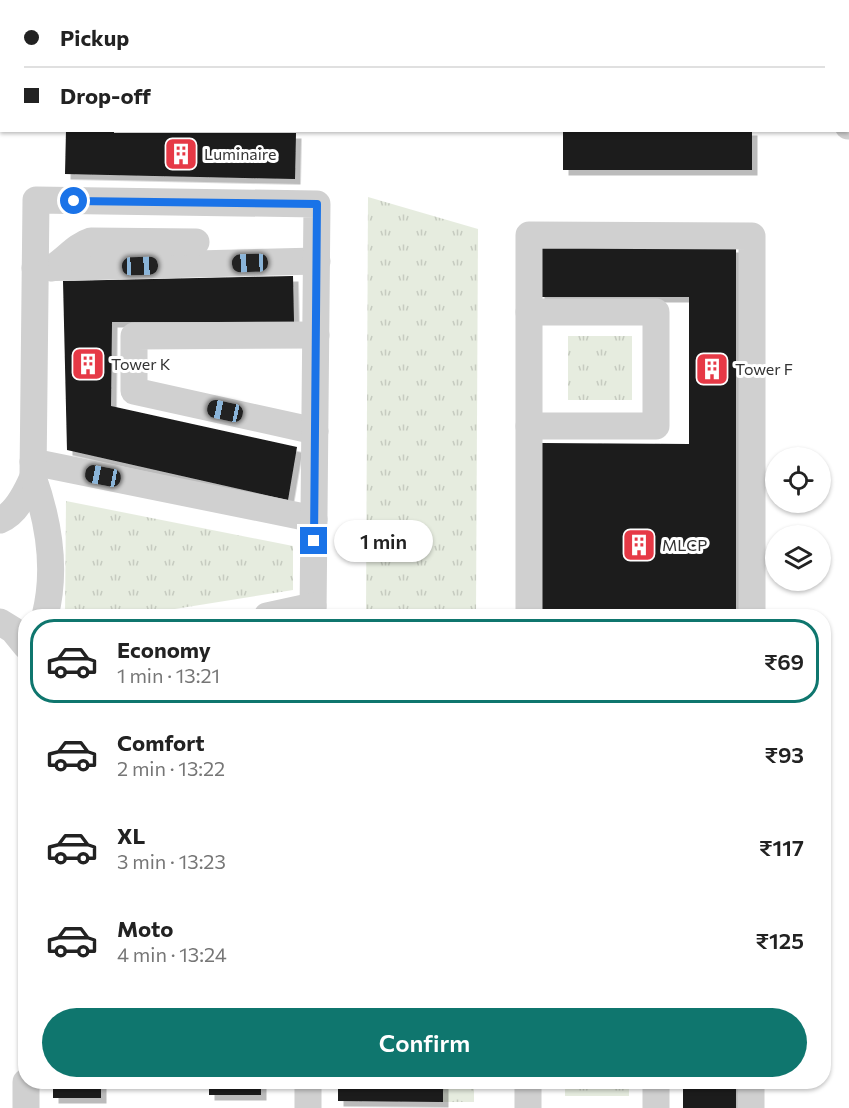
<!DOCTYPE html>
<meta charset="utf-8">
<style>
:root{--surface:#fff;--page:#f2f2f2;--text:#222;--muted:#767676;--line:#e0e0e0;--accent:#0f766e}
body{margin:0;font-family:Commissioner,sans-serif;background:var(--page);color:var(--text);height:100vh;display:flex;flex-direction:column;font-size:22px;white-space:nowrap}
*{box-sizing:border-box;margin:0}
p{font-size:20px;color:var(--muted)}
.icon{flex:none;width:33px;height:33px;fill:none;stroke:currentColor;stroke-width:2;stroke-linecap:round;stroke-linejoin:round}
.map{position:relative;flex:1;overflow:hidden}
.panel{position:absolute;left:18px;top:609px;width:813px;height:480px;display:flex;flex-direction:column;background:var(--surface);border-radius:24px;box-shadow:0 2px 4px #0004}
.panel>*{flex:none}
.hud{position:absolute;left:0px;top:0px;width:849px;height:132px;box-shadow:0 2px 4px #0004;display:grid;align-content:center;height:132px;padding:0 24px;background:var(--surface)}
.fabs{position:absolute;left:765px;top:447px;display:grid;gap:12px}
.fabs a{display:grid;place-items:center;width:66px;height:66px;border-radius:50%;background:var(--surface);box-shadow:0 2px 4px #0004;font-size:30px}
.end{position:absolute;width:27px;height:27px;margin:-14px;border:8px solid #1a73e8;background:#fff;box-shadow:0 0 0 3px #fff}
.from{border-radius:50%}
.bubble{position:absolute;height:42px;border-radius:21px;background:var(--surface);box-shadow:0 2px 4px #0004;font-size:20px;font-weight:600;line-height:42px;text-align:center}
.car{position:absolute;width:18px;height:36px;margin:-18px -9px;border-radius:8px;box-shadow:0 0 4px 2px #0007;background:linear-gradient(#222 24%,#8ab4d8 0 40%,#222 0 76%,#8ab4d8 0 86%,#222 0)}
.hud b{display:flex;align-items:center;gap:21px;height:57px;font-size:22px}
.hud b+b{border-top:2px solid var(--line)}
.hud i{width:15px;height:15px;background:var(--text)}
ul{padding:10px 0 0;list-style:none}
li{display:flex;align-items:center;gap:18px;height:84px;margin:0 12px 9px;padding:0 12px;border:3px solid transparent;border-radius:24px}
li div{flex:1}
li b{display:block;font-size:22px}
li em{font-style:normal;font-weight:600}
li.on{border-color:var(--accent)}
li>.icon{width:54px;height:54px;stroke-width:1.5}
.primary-button{display:flex;gap:12px;margin-top:auto;padding:12px 24px}
.primary-button a{flex:1;height:69px;border-radius:36px;background:var(--accent);color:#fff;font-size:24px;font-weight:600;line-height:69px;text-align:center}
.map>svg:first-child{display:block}
.park{fill:url(#park-tufts)}
.building{fill:#1a1a1a;filter:url(#shadow)}
.lines{fill:none;stroke-linecap:round;stroke-linejoin:round}
.minor{stroke:#d0d0d0;stroke-width:27}
.route{stroke:#1a73e8;stroke-width:8}
.labels{text-anchor:middle;stroke-width:6;stroke-linejoin:round;paint-order:stroke}
.poi-label{font-size:16px;fill:#333;stroke:#fff;text-anchor:start}
</style>
<div class="map">
<svg width="849" height="1108" viewBox="0 0 849 1108">
<defs>
<pattern id="park-tufts" width="24" height="20" patternUnits="userSpaceOnUse" patternTransform="scale(1.5)"><rect width="24" height="20" fill="#e6ecdf"/><path d="M3 7l-1-3M5 7V3M7 7l1-3M15 17l-1-3M17 17v-4M19 17l1-3" fill="none" stroke="#c6cbc0"/></pattern>
<filter id="shadow"><feDropShadow dx="5.5" dy="5.5" stdDeviation="0" flood-color="#0004"/></filter>
</defs>
<rect width="100%" height="100%" fill="#fff"/>
<g class="park">
<polygon points="368,197 478,229 476,616 366,616"/>
<rect x="568" y="336" width="64" height="64"/>
<polygon points="66,501 293,546 293,590 131,616 65,616"/>
<rect x="443" y="1082" width="31" height="20"/>
<rect x="565" y="1082" width="64" height="14"/>
</g>
<g class="building">
<polygon points="66,130 114,130 114,133 296,133 295,179 65,174"/>
<rect x="563" y="130" width="189" height="40"/>
<polygon points="539,247 736,247 736,616 541,616 541,443 689,444 689,297 539,297"/>
<polygon points="293,276 294,322 112,322 111,406 297,447 288,500 67,450 63,281"/>
<rect x="53" y="1082" width="48" height="16"/>
<rect x="209" y="1082" width="52" height="13"/>
<polygon points="338,1082 443,1082 443,1102 338,1101"/>
<rect x="683" y="1082" width="53" height="26"/>
</g>
<g class="lines">
<g class="minor">
<polyline points="847,2 847,0"/>
<polyline points="848,126 849,126"/>
<polyline points="35,268 317,261"/>
<path d="M52,268C66,260 75,246 91,241L196,242"/>
<polyline points="529,426 656,426 656,312 529,312"/>
<polyline points="315,431 134,391 134,336 316,335"/>
<polyline points="33,462 314,519"/>
<path d="M0,520C16,514 26,493 33,477"/>
<path d="M45,616C57,569 49,522 33,477L36,200L317,204L313,616"/>
<polyline points="267,616 313,606"/>
<polyline points="529,616 529,235 752,236 752,616"/>
<polyline points="0,622 13,630 26,646"/>
<polyline points="656,1082 656,1108"/>
<polyline points="26,1108 26,1082"/>
<polyline points="308,1108 308,1082"/>
<polyline points="528,1108 528,1082"/>
<polyline points="751,1108 751,1082"/>
</g>
</g>
<g class="lines">
<polyline class="route" points="74,201 317,204 314,541"/>
</g>
<defs>
<symbol id="building-square" viewBox="-11 -11 22 22"><rect x="-9" y="-9" width="18" height="18" rx="4" fill="#e63946" stroke="#fff"/><path d="M-4-6H4V6H1V3H-1V6H-4ZM-2.5-4.3h1.7v1.8h-1.7ZM.8-4.3h1.7v1.8H.8ZM-2.5-1h1.7V.8h-1.7ZM.8-1h1.7V.8H.8Z" fill="#fff"/></symbol>
</defs>
<g fill-rule="evenodd">
<use href="#building-square" x="162" y="135" width="38" height="38"/>
<use href="#building-square" x="69" y="345" width="38" height="38"/>
<use href="#building-square" x="693" y="350" width="38" height="38"/>
<use href="#building-square" x="620" y="526" width="38" height="38"/>
</g>
<g class="labels">
<g class="poi-label">
<text x="204" y="160">Luminaire</text>
<text x="111" y="370">Tower K</text>
<text x="735" y="375">Tower F</text>
<text x="662" y="551">MLCP</text>
</g>
</g>
</svg>
<div class="fabs">
<a><svg class="icon" aria-label="locate" viewBox="0 0 24 24"><circle cx="12" cy="12" r="6"/><path d="M12 2v4M12 18v4M2 12h4M18 12h4"/></svg></a>
<a><svg class="icon" aria-label="layers" viewBox="0 0 24 24"><path d="M12 4l9 5-9 5-9-5zM3 14l9 5 9-5"/></svg></a>
</div>
<i class="end from" style="left:74px;top:201px"></i>
<i class="end" style="left:314px;top:541px"></i>
<div class="bubble" style="left:334px;top:520px;width:99px">1 min</div>
<i class="car" style="left:250px;top:263px;rotate:268deg"></i>
<i class="car" style="left:140px;top:266px;rotate:88deg"></i>
<i class="car" style="left:225px;top:411px;rotate:282deg"></i>
<i class="car" style="left:103px;top:476px;rotate:281deg"></i>
<div class="hud">
<b><i class="from"></i>Pickup</b>
<b><i></i>Drop-off</b>
</div>
<section class="panel">
<ul>
<li class="on"><svg class="icon" aria-label="car" viewBox="0 0 24 24"><path d="M5 17H2v-5l4-1 3-4h7l3 4 3 1v5h-3M9 17h6M6 11h13"/><circle cx="7" cy="17" r="2"/><circle cx="17" cy="17" r="2"/></svg><div><b>Economy</b><p>1 min · 13:21</p></div><em>₹69</em></li>
<li><svg class="icon" aria-label="car" viewBox="0 0 24 24"><path d="M5 17H2v-5l4-1 3-4h7l3 4 3 1v5h-3M9 17h6M6 11h13"/><circle cx="7" cy="17" r="2"/><circle cx="17" cy="17" r="2"/></svg><div><b>Comfort</b><p>2 min · 13:22</p></div><em>₹93</em></li>
<li><svg class="icon" aria-label="car" viewBox="0 0 24 24"><path d="M5 17H2v-5l4-1 3-4h7l3 4 3 1v5h-3M9 17h6M6 11h13"/><circle cx="7" cy="17" r="2"/><circle cx="17" cy="17" r="2"/></svg><div><b>XL</b><p>3 min · 13:23</p></div><em>₹117</em></li>
<li><svg class="icon" aria-label="car" viewBox="0 0 24 24"><path d="M5 17H2v-5l4-1 3-4h7l3 4 3 1v5h-3M9 17h6M6 11h13"/><circle cx="7" cy="17" r="2"/><circle cx="17" cy="17" r="2"/></svg><div><b>Moto</b><p>4 min · 13:24</p></div><em>₹125</em></li>
</ul>
<div class="primary-button"><a>Confirm</a></div>
</section>
</div>
